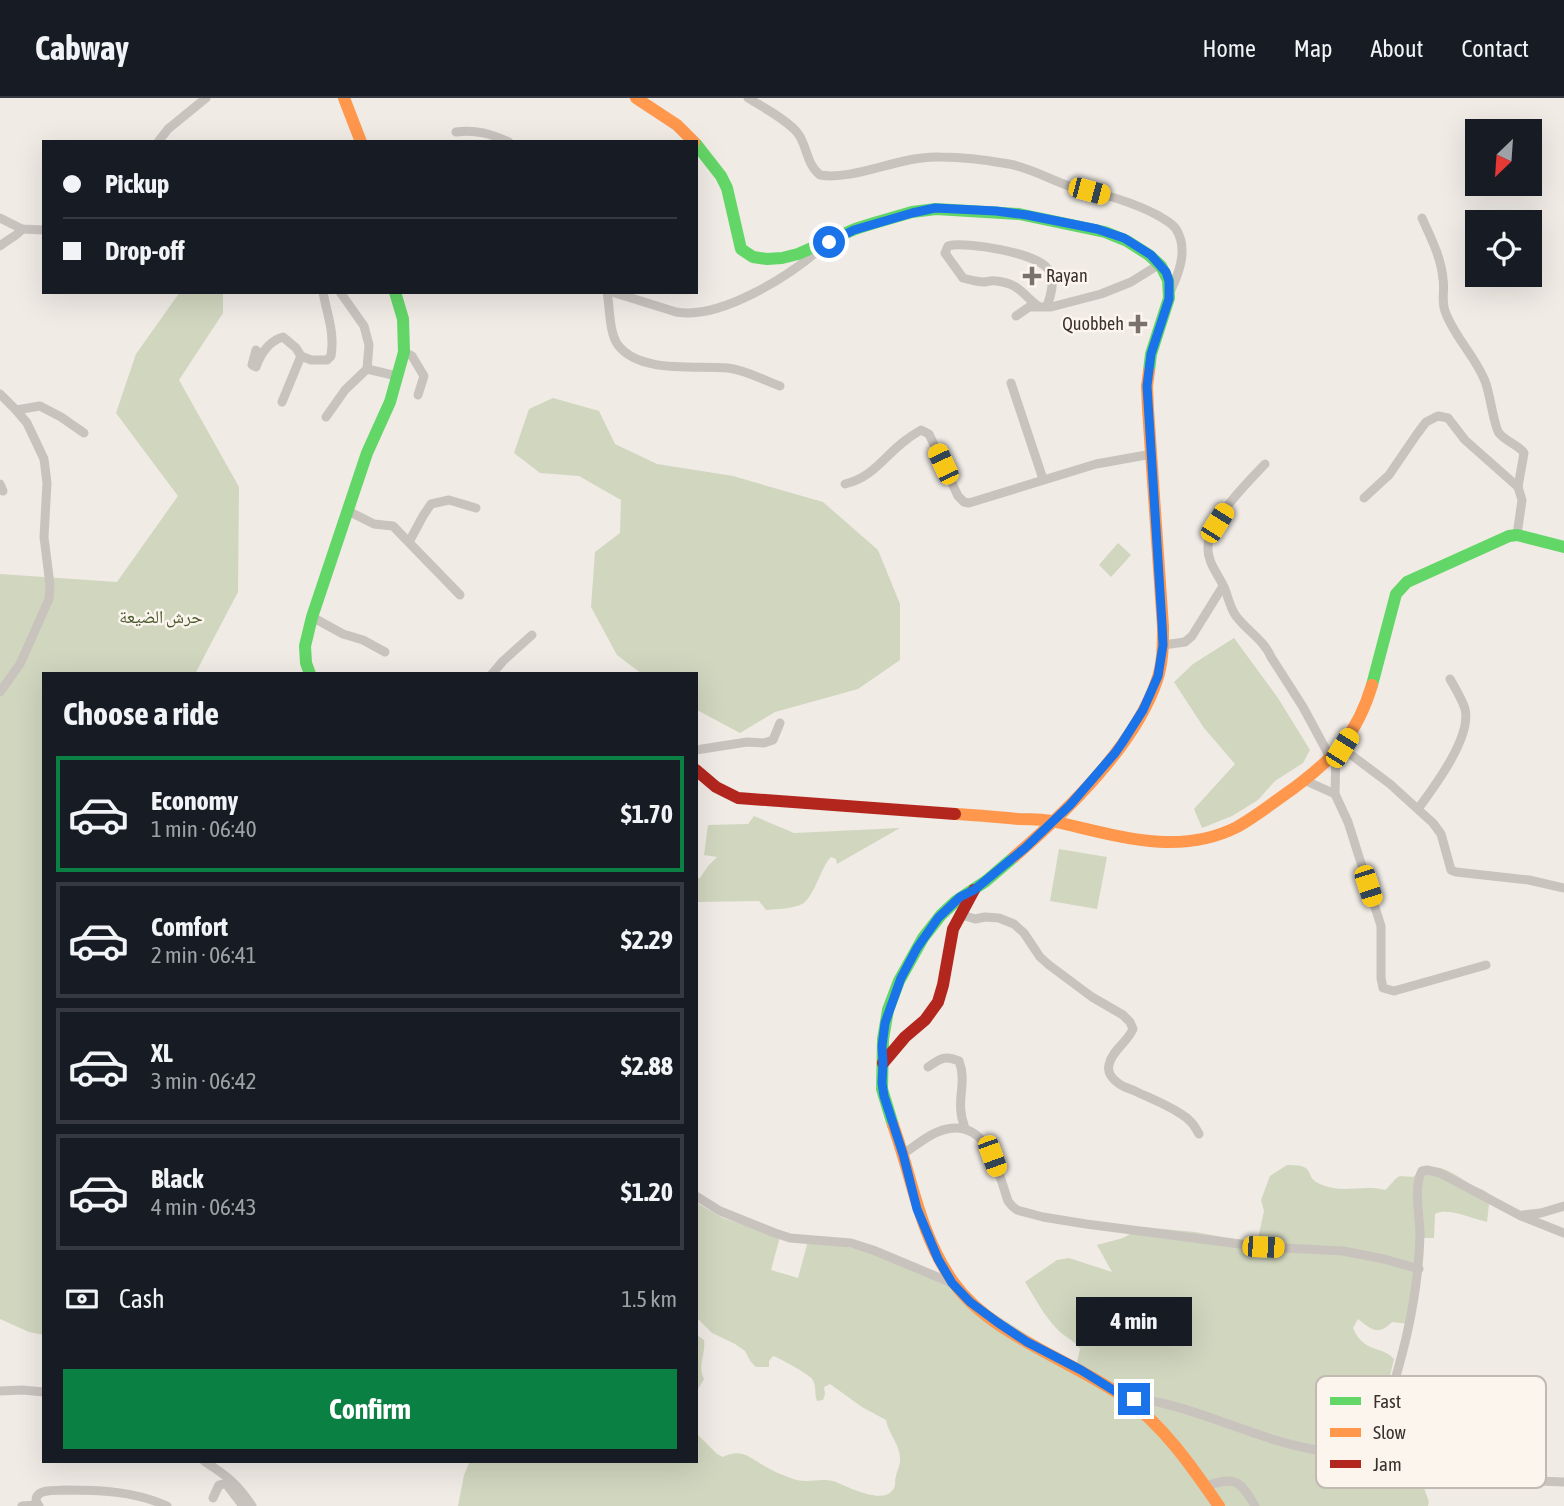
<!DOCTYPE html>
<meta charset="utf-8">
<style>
:root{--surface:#171b24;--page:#20242c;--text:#f1f3f6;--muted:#9ea1a6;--line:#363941;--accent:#0b8043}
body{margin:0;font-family:"Asap Condensed","Noto Naskh Arabic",sans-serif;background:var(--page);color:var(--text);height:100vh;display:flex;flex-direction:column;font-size:26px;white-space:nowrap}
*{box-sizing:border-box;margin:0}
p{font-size:23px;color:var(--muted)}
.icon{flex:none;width:38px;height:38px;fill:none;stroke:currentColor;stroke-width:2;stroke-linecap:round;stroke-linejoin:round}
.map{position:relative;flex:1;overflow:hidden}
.side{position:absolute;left:42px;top:574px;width:656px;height:791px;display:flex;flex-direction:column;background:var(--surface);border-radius:0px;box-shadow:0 7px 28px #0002}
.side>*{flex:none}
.banner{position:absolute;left:42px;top:42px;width:656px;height:154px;border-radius:0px;box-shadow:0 7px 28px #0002;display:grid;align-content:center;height:154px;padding:0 21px;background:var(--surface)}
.needle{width:46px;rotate:205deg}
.controls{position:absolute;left:1465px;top:21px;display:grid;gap:14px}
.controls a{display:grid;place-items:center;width:77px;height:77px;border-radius:0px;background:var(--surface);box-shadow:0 7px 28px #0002;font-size:35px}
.end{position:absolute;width:32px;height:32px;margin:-16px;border:9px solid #1a73e8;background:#fff;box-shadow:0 0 0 4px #fff}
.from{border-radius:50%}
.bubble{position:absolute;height:49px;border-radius:0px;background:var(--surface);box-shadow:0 7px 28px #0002;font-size:23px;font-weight:700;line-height:49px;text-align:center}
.car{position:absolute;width:21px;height:42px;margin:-21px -10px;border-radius:9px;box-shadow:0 0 5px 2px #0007;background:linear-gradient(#f5c518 24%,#345 0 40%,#f5c518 0 76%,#345 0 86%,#f5c518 0)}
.banner b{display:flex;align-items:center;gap:24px;height:66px;font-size:26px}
.banner b+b{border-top:2px solid var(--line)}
.banner i{width:18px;height:18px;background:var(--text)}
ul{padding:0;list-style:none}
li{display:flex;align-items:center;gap:21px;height:116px;margin:0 14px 10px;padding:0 7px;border:4px solid var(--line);border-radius:0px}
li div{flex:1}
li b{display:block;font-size:26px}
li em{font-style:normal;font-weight:700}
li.selected{border-color:var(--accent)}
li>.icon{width:63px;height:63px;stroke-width:1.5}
h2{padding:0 21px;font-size:32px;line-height:84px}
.pay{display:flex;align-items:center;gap:18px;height:77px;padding:0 21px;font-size:26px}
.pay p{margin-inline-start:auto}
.cta{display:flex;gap:14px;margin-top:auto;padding:14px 21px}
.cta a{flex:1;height:80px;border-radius:0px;background:var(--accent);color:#fff;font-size:28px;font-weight:700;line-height:80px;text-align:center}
header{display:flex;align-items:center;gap:42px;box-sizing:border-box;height:98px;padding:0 35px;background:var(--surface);border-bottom:2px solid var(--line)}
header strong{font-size:33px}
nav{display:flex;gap:38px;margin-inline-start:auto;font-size:24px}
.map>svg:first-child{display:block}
.green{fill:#d1d6bf}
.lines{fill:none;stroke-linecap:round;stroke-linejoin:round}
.street{stroke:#c9c3be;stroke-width:9}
.fast{stroke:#63d668;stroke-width:12}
.slow{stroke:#ff974d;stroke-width:12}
.jam{stroke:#b3261e;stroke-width:12}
.route{stroke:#1a73e8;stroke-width:9}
.poi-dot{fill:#7a716c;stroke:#fbf5ee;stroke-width:2.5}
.labels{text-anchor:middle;stroke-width:5;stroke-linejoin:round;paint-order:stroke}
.poi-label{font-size:18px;fill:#3b302b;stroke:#fbf5ee;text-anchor:start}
.park-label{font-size:18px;fill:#4a5a2e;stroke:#fbf5ee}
.key{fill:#fbf5ee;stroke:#c1bab4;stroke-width:2}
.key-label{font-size:19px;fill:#3b302b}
</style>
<header>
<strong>Cabway</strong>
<nav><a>Home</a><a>Map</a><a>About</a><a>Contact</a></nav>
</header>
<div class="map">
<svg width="1564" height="1408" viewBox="0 0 1564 1408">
<rect width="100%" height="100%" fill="#f0ebe5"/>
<g class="green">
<polygon points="180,194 223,194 223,215 179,282 239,389 238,494 195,576 44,576 44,1237 29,1234 0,1221 0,476 117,484 178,398 116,315 136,256"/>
<polygon points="553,300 599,313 615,346 657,366 733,378 823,404 878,452 900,506 900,562 858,591 775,614 740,635 697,612 696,576 642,576 617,557 591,509 595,454 620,435 621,402 579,378 540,375 514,355 529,311"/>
<polygon points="1118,445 1131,457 1111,479 1099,467"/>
<polygon points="1234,540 1278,600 1310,652 1303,665 1275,683 1258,702 1232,718 1202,730 1194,711 1235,666 1204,630 1174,584 1193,566"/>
<path d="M754,718L794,735L900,730L837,766L836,761L831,759C820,770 814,802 800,807C790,811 776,811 766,812L759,803L697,804V780H700L708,768L717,759L704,757L708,727L748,726Z"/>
<polygon points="1059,751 1107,759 1097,811 1050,803"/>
<path d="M1287,1067C1317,1066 1304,1078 1318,1085C1341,1097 1363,1086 1385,1092C1391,1088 1393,1081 1400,1078L1413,1079C1434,1060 1450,1073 1470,1086C1477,1091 1484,1090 1490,1097L1487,1124C1472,1121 1448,1109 1435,1116L1434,1140H1417L1408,1226L1392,1224C1378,1238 1372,1232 1358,1221L1353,1230C1364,1256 1382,1247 1394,1261L1383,1308C1401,1313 1401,1316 1403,1333C1404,1344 1405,1333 1403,1344C1392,1352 1381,1346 1376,1335L1372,1339L1373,1349L1392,1365L1390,1378L1392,1384L1395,1385L1399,1379L1405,1378L1423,1387L1429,1404L1428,1408H458L464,1377L470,1363H696L697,1336L717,1356L723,1359C742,1349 751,1361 768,1370C775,1374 785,1378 793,1381C808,1386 822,1379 836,1384C848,1389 881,1406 892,1393C897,1388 894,1383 896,1378C897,1373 900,1367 900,1362C901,1348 888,1335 886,1322L862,1309L830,1286L824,1289L825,1296L823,1302L817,1303C814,1296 817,1287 812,1281C810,1277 778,1259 773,1258L769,1263V1269H756L751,1264L745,1253L735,1246L712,1235L697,1220V1105L723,1120L780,1139L771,1172L798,1180L808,1143L872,1153L945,1184L1076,1268L1080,1251C1074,1242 1065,1239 1058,1232C1044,1218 1035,1200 1025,1184L1057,1162L1069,1160L1112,1174L1097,1147L1123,1140L1143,1129L1195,1134L1257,1145L1264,1113L1261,1102L1270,1078Z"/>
<path d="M697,1237L704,1242C706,1256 697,1267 704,1281L697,1293Z"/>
</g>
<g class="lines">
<g class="street">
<path d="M748,0C761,8 791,24 799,37C807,49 807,67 820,77C855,83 901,57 940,59C963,59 987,62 1009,66C1030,70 1049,81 1069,88C1076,91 1083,91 1090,93C1114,99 1137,106 1159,118C1165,122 1172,125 1176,131C1188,150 1180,173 1171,192"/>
<path d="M456,34C476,31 491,36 509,44"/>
<polyline points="158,44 168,31 206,0"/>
<polyline points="0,120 22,131 44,132"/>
<path d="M1422,120C1431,140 1441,159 1443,181C1445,192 1441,202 1445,213C1453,237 1475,258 1485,283C1490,295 1494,329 1499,335C1506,344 1518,346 1524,355L1518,389L1522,402L1517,437"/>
<path d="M0,148C9,140 15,140 22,131"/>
<polyline points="340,194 364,228 369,247 367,271"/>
<path d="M607,194C610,210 609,235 618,247C640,276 696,267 728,270C746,272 763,282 780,288"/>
<path d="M612,194L676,214C720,222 790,178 822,149"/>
<path d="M1038,208C1023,197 1019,185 996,183C992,182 990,183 985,184C978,184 970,182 963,180L945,155L948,148C966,143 1037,155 1048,171C1056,181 1051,197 1047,208"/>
<polyline points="1016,218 1029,209 1051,209 1101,196 1131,184 1160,166"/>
<path d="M256,252L252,267L256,269C261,255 269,243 283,239L296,250L301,258"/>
<polyline points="404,254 412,258 424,278 418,297"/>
<polyline points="1011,285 1043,381"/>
<polyline points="0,296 16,312 27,325 44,361 47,385 44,439 50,487 49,501 29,546 20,566 0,594"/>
<path d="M282,304L301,258L311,262H327L331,258C335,234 327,217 323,194"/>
<polyline points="16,312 40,308 61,319 84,335"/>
<polyline points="326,319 345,292 367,271 397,278"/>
<path d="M1265,366C1248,384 1208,423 1208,449C1207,464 1218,476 1224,489C1228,498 1230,510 1236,518C1247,533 1264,542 1271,559L1303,609L1331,661"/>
<polyline points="0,386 3,393"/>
<path d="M845,386C874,379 884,358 906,342C911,338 916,335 921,332L929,336L958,398L964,404L969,405L1096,366L1152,356"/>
<polyline points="1364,400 1389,377 1417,336 1426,324 1438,318 1448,320 1465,342 1518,389"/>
<polyline points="348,413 374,426 393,428 460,497"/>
<polyline points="409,444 423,418 431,406 449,402 476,410"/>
<polyline points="312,519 343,536 363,542 385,554"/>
<polyline points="1163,547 1185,544 1192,538 1223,488"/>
<polyline points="492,576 503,563 532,537"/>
<polyline points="1342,650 1390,686 1433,725 1441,736 1451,772 1456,774 1529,782 1564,790"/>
<polyline points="696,652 747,644 764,645 773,642 780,625"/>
<polyline points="1336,657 1335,696 1348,724 1381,828 1381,880 1383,890 1394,893 1486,867"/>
<polyline points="1304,682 1335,696"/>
<path d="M1418,711C1434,689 1472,639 1465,611C1462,601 1455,590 1450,581"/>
<path d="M959,816L975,821L985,819L999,820L1014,826L1024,835L1040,859L1049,867L1092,899L1123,917L1130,924L1133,931C1127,945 1111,953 1109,967C1107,974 1112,981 1118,985C1123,989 1131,991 1137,994C1152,1001 1168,1007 1181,1016C1190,1021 1194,1027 1199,1036"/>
<path d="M928,969C941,960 945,957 959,963C968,986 954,1003 965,1030"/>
<path d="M903,1056C917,1047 931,1034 947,1031C988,1022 998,1074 1008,1103L1012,1108L1017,1112L1043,1119L1086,1126L1263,1149L1343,1153L1384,1161L1419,1171"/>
<polyline points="696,1098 720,1113 775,1135 790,1140 851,1145 873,1152 952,1185"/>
<polyline points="1523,1117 1541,1115 1564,1108"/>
<polyline points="0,1293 22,1292 44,1294"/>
<path d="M1128,1300C1193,1304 1258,1345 1324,1353C1338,1355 1354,1358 1367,1352C1374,1349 1376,1342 1379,1335C1400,1268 1418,1208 1420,1137C1420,1118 1413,1089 1422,1073L1427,1072L1440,1075L1521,1118L1564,1135"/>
<polyline points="1370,1351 1387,1362 1417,1371 1509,1382 1564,1384"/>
<path d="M204,1363C227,1378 237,1385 252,1408"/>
<path d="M1206,1388C1235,1378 1240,1382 1255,1408"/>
<polyline points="213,1400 219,1387 223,1386 227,1387 243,1408"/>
<polyline points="22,1408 38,1407"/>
<path d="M39,1408L36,1403C36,1401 36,1399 38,1397C43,1391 57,1393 64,1392C98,1392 135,1393 167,1408"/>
</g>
<g class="fast">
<polyline points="696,46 721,78 727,90 741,151 753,159 767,161 782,160 798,156 855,131 874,125 912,114 936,111 1019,116 1105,134 1127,143 1149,157 1161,168 1168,182 1169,200 1151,256 1149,273"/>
<polyline points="310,576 306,565 305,548 312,519 367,355 390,304 404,254 403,221 395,194"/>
<polyline points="1372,587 1396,496 1407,484 1509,438 1517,437 1564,449"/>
<polyline points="893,1027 882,991 883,941 888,912 899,883 923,840 941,817 956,803 986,783 1014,759"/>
</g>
<g class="slow">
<polyline points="344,0 361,44"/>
<polyline points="636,0 677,27 694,44"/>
<path d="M955,716C976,717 998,719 1019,721C1031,721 1044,721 1056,724C1115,737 1178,759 1237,729C1257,718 1275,703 1294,690C1335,659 1357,637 1372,587"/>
<path d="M1014,759C1066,714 1135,648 1157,582C1163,565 1163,546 1163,529L1148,311L1147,288L1149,273"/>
<path d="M893,1027C913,1082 919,1136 954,1185C992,1238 1072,1262 1125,1300C1164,1328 1192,1369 1219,1408"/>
</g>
<g class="jam">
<polyline points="696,672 716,689 738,700 955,716"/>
<polyline points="883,965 905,939 925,922 938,904 943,887 953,831 974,792"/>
</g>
</g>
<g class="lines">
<polyline class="route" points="829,144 854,132 912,115 935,110 996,113 1027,117 1097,131 1124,140 1151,157 1166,174 1169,183 1169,201 1151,256 1147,288 1162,526 1163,547 1158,578 1143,612 1122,645 1115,655 1070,707 1025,750 974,792 960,799 938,820 917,850 901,880 885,925 882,948 883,965 882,985 884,998 903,1056 917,1111 938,1161 952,1185 970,1204 997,1224 1027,1244 1081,1272 1126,1300 1134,1301"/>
</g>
<g class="poi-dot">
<path d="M1028.5 167.5h7v7h7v7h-7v7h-7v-7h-7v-7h7z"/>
<path d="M1134.5 215.5h7v7h7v7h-7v7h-7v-7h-7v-7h7z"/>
</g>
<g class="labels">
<g class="poi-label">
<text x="1046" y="184">Rayan</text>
<text x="1124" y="232" text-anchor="end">Quobbeh</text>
</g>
<g class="park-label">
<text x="161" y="525">حرش الضيعة</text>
</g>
</g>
<rect x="1316" y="1278" width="230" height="112" rx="10" class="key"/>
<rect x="1330" y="1299" width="31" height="8" fill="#63d668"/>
<rect x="1330" y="1330" width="31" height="9" fill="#ff974d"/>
<rect x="1330" y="1362" width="31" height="8" fill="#b3261e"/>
<g class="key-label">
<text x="1373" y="1310">Fast</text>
<text x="1373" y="1341">Slow</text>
<text x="1373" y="1373">Jam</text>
</g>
</svg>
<div class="controls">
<a><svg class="needle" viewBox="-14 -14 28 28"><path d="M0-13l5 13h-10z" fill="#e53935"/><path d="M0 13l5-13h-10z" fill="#9ea1a6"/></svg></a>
<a><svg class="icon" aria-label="locate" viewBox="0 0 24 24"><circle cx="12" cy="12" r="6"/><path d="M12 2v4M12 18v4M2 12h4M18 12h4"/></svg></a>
</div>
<i class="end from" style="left:829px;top:144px"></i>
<i class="end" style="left:1134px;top:1301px"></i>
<div class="bubble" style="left:1076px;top:1199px;width:116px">4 min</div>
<i class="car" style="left:1089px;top:93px;rotate:105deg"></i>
<i class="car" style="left:943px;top:366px;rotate:335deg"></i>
<i class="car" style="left:1217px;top:425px;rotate:32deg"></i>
<i class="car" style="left:1342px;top:650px;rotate:32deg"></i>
<i class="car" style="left:1368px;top:788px;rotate:162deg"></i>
<i class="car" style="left:992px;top:1058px;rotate:160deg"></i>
<i class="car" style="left:1263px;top:1149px;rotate:92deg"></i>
<div class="banner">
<b><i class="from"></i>Pickup</b>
<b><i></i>Drop-off</b>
</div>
<section class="side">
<h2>Choose a ride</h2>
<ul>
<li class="selected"><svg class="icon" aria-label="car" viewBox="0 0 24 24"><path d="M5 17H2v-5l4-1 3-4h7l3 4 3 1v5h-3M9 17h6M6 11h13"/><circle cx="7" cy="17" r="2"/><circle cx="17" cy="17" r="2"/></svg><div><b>Economy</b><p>1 min · 06:40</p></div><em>$1.70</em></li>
<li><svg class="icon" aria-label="car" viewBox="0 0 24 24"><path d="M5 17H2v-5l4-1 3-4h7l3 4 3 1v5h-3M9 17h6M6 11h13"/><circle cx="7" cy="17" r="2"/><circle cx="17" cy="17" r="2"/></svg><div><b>Comfort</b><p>2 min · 06:41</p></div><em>$2.29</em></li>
<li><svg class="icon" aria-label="car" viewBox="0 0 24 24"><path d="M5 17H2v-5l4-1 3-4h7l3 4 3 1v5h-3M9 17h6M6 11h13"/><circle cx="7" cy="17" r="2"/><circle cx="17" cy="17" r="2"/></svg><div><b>XL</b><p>3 min · 06:42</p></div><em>$2.88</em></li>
<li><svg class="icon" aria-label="car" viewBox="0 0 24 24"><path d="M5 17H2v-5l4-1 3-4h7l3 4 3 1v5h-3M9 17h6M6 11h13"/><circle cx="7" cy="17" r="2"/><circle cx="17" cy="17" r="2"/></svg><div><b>Black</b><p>4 min · 06:43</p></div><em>$1.20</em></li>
</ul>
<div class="pay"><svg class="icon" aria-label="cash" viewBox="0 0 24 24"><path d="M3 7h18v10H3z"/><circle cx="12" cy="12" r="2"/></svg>Cash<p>1.5 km</p></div>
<div class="cta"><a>Confirm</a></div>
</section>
</div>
